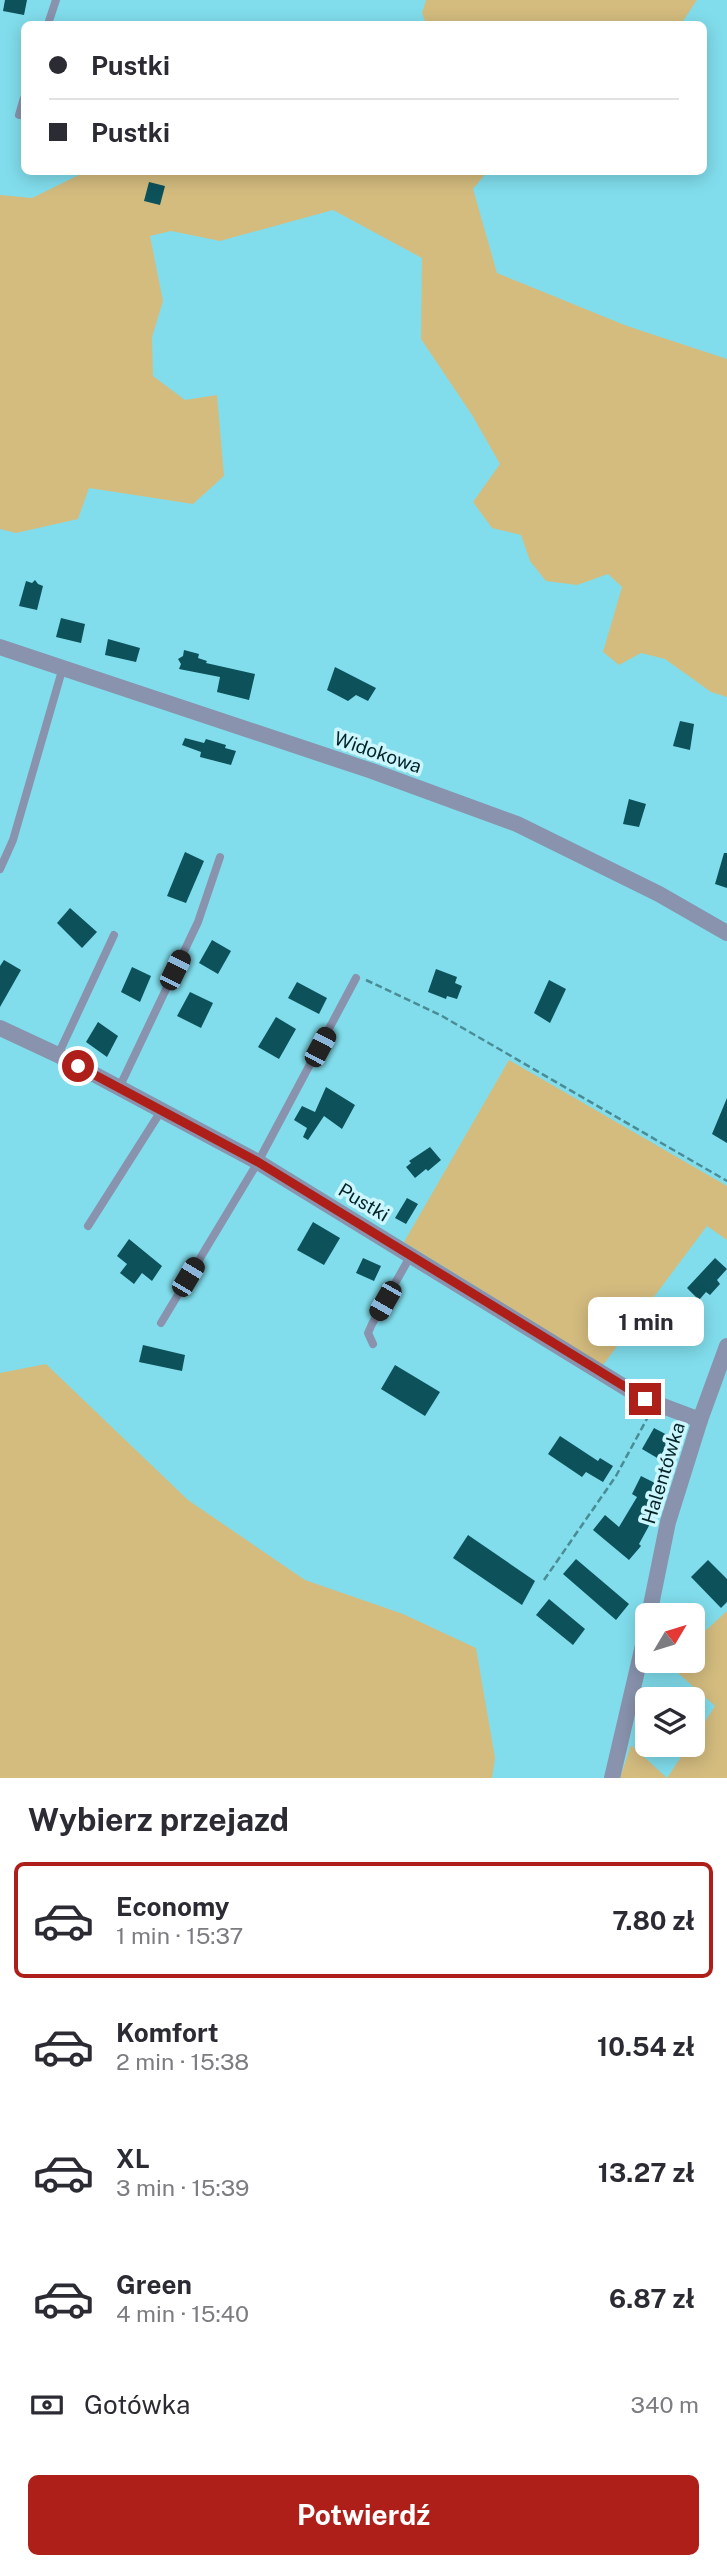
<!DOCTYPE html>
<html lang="pl">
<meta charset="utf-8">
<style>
:root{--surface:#fff;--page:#f2f2f3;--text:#2b2b33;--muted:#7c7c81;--line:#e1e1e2;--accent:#af1f19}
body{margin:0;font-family:"Public Sans",sans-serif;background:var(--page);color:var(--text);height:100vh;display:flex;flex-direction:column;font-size:26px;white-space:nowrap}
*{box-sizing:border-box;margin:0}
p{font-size:23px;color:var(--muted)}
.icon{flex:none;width:38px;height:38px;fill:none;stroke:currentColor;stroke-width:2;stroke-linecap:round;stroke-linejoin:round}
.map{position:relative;height:1778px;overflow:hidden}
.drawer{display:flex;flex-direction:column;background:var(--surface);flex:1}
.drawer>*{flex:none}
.top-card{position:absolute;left:21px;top:21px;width:686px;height:154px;border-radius:10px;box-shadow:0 4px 18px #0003;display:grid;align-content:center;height:154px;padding:0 28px;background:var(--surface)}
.needle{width:46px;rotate:52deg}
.buttons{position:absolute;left:635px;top:1603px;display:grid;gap:14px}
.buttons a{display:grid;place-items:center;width:70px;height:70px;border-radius:10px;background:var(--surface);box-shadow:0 4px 18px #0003;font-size:35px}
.end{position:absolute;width:32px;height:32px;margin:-16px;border:9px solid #af1f19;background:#fff;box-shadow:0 0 0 4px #fff}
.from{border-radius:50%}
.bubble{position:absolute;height:49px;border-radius:10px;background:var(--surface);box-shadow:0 4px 18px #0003;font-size:23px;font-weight:700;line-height:49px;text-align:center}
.car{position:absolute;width:21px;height:42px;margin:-21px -10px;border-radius:9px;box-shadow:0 0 5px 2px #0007;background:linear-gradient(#222 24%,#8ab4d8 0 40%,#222 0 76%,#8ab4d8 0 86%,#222 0)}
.top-card b{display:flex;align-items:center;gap:24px;height:66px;font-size:26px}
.top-card b+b{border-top:2px solid var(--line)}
.top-card i{width:18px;height:18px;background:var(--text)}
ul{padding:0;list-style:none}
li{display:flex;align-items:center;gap:21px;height:116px;margin:0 14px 10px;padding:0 14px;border:4px solid transparent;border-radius:10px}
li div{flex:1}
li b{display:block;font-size:26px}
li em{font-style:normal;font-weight:700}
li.active{border-color:var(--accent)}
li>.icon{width:63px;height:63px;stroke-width:1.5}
h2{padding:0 28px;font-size:32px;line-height:84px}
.pay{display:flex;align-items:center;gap:18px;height:77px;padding:0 28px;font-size:26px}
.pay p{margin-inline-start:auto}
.button{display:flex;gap:14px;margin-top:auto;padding:14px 28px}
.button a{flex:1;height:80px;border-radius:10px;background:var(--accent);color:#fff;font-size:28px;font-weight:700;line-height:80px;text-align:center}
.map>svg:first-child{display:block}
.green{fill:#d4bc7f}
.building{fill:#0d515a}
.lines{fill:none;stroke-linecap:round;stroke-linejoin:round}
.path{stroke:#4a8c96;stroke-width:2.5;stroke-dasharray:7 3.5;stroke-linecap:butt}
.service{stroke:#8993ad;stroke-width:8}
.minor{stroke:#8993ad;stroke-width:16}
.route{stroke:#af1f19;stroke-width:9}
.labels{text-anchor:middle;stroke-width:7;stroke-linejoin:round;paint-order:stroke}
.street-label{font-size:19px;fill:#042327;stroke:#cbf6fd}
</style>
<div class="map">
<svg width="727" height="1778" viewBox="0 0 727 1778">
<rect width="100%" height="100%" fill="#81ddec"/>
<g class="green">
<polygon points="426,0 697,0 681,24 426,24 422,13"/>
<polygon points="85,172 487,172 473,189 497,273 627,326 727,359 727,697 711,692 665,659 641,653 619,665 603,652 622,587 608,574 577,585 546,581 530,561 521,535 492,528 473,502 500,464 472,415 421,339 422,258 333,210 220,241 171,231 150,236 163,301 152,337 153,376 185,400 217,395 224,476 193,504 89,488 78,519 16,533 0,529 0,195 32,198"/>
<polygon points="509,1060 727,1186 727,1240 707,1226 603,1365 404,1242"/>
<polygon points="46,1364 188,1500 305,1580 403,1614 476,1648 495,1758 492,1778 0,1778 0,1373"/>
<polygon points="727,1611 727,1778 620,1778 631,1745 667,1778 689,1745 693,1745 693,1740 715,1706 668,1664 672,1661 693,1661 693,1642"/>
</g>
<g class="building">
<polygon points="5,0 27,0 24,15 3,11"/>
<polygon points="149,182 165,186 160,205 144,201"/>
<polygon points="35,580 38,584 43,586 37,610 19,606 26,581 32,583"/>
<polygon points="61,618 85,624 81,643 56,637"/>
<polygon points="108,639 140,648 136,662 105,655"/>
<polygon points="184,650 199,654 198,658 207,661 206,663 255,674 249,700 217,692 220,677 179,669 181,664 178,659 183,656"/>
<polygon points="335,667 376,688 368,701 356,695 348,701 327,690"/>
<polygon points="680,721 694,724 690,750 673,746"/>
<polygon points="185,738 204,743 206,739 226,745 225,748 236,751 231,765 200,757 201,752 182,745"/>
<polygon points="629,799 646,804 639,827 623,824"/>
<polygon points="185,852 204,861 186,903 167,896"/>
<polygon points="724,853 727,853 727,888 715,884"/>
<polygon points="70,908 97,932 82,948 57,923"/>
<polygon points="212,940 231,951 218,974 199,963"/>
<polygon points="4,960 21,970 0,1007 0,966"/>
<polygon points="132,967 151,976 140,1002 121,992"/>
<polygon points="436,969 457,977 455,983 462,986 457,999 447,996 446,999 428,992"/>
<polygon points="549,980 566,989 550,1023 534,1013"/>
<polygon points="297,982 327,998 319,1014 288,998"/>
<polygon points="190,992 213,1003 201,1028 177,1016"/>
<polygon points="276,1017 296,1029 279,1059 258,1047"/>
<polygon points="98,1022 118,1036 107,1057 86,1042"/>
<polygon points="326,1087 355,1105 342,1129 324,1116 308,1140 303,1137 307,1128 294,1120 302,1106 315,1112"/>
<polygon points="727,1098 727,1143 712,1134"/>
<polygon points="430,1147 441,1160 428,1171 426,1169 415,1178 406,1167 411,1163 409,1161"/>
<polygon points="407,1198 418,1204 406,1224 395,1218"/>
<polygon points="313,1222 340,1238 324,1265 297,1250"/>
<polygon points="129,1239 162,1266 152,1281 142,1273 134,1284 120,1273 127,1264 117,1256"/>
<polygon points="363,1258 381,1266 374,1281 356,1273"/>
<polygon points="715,1258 727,1269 717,1280 720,1284 710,1295 706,1292 699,1300 687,1288"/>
<polygon points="143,1345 185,1355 182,1371 139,1362"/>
<polygon points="395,1365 440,1392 425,1416 381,1389"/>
<polygon points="654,1428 671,1437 659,1459 642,1449"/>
<polygon points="560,1436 598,1461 600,1458 613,1466 603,1482 586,1472 582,1477 548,1454"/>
<polygon points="641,1476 661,1486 649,1509 656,1513 639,1544 641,1546 629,1560 593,1530 605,1515 619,1527 637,1497 632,1494"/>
<polygon points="468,1535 535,1581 522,1605 453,1558"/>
<polygon points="576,1559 629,1604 616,1620 563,1574"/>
<polygon points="708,1560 727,1579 727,1602 721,1608 691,1577"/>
<polygon points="549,1599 585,1629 573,1645 536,1615"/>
</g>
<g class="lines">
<g class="path">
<polyline points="366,980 442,1016 727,1181"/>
<polyline points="544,1580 616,1476 649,1415"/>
</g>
<g class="service">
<polyline points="48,24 56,0"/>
<polyline points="19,115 24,98"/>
<polyline points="0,869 13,840 63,667"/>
<polyline points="58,1055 114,935"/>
<polyline points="119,1088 198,922 220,857"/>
<polyline points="88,1226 161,1111"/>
<polyline points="161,1323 258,1162 356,978"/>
<polyline points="373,1344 368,1333 372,1324 411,1255"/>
</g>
<g class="minor">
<polyline points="0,647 372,771 517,824 659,894 727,933"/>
<polyline points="0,1028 58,1055 258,1162 644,1399 700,1420"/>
<polyline points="649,1615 668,1522 700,1420 727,1346"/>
<polyline points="612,1778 648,1624"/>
</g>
</g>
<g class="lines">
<polyline class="route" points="78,1066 258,1162 645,1399"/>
</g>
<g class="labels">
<g class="street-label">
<text transform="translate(378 752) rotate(19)" y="7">Widokowa</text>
<text transform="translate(364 1202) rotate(31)" y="7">Pustki</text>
<text transform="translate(663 1473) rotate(-73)" y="7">Halentówka</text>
</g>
</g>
</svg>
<div class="buttons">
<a><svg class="needle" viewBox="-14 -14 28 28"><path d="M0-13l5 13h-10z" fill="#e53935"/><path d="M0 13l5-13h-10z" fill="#7c7c81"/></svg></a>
<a><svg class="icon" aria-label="layers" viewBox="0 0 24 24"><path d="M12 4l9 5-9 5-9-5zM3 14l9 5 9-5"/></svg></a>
</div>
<i class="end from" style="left:78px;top:1066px"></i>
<i class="end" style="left:645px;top:1399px"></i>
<div class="bubble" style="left:588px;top:1297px;width:116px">1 min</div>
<i class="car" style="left:175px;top:970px;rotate:26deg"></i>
<i class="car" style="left:320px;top:1047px;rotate:28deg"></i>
<i class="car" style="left:188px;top:1277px;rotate:31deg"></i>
<i class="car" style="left:385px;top:1301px;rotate:210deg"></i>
<div class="top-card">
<b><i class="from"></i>Pustki</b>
<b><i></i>Pustki</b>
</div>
</div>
<section class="drawer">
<h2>Wybierz przejazd</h2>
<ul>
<li class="active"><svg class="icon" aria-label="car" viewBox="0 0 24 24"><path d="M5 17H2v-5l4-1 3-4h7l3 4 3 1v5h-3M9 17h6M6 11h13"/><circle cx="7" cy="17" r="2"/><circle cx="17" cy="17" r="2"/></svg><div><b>Economy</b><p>1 min · 15:37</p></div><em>7.80 zł</em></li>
<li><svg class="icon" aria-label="car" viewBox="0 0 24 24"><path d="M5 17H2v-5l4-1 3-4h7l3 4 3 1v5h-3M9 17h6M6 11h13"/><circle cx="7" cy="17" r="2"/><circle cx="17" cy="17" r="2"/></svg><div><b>Komfort</b><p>2 min · 15:38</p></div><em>10.54 zł</em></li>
<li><svg class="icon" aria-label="car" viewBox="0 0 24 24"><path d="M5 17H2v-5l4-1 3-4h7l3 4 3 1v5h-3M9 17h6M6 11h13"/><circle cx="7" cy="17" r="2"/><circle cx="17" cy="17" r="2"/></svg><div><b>XL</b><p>3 min · 15:39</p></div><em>13.27 zł</em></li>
<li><svg class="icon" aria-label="car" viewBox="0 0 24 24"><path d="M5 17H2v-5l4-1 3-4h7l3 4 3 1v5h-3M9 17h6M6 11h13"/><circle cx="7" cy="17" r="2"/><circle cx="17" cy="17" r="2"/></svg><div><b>Green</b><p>4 min · 15:40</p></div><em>6.87 zł</em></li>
</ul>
<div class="pay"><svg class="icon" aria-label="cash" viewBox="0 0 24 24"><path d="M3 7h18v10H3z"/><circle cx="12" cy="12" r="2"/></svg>Gotówka<p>340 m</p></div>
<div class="button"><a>Potwierdź</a></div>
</section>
